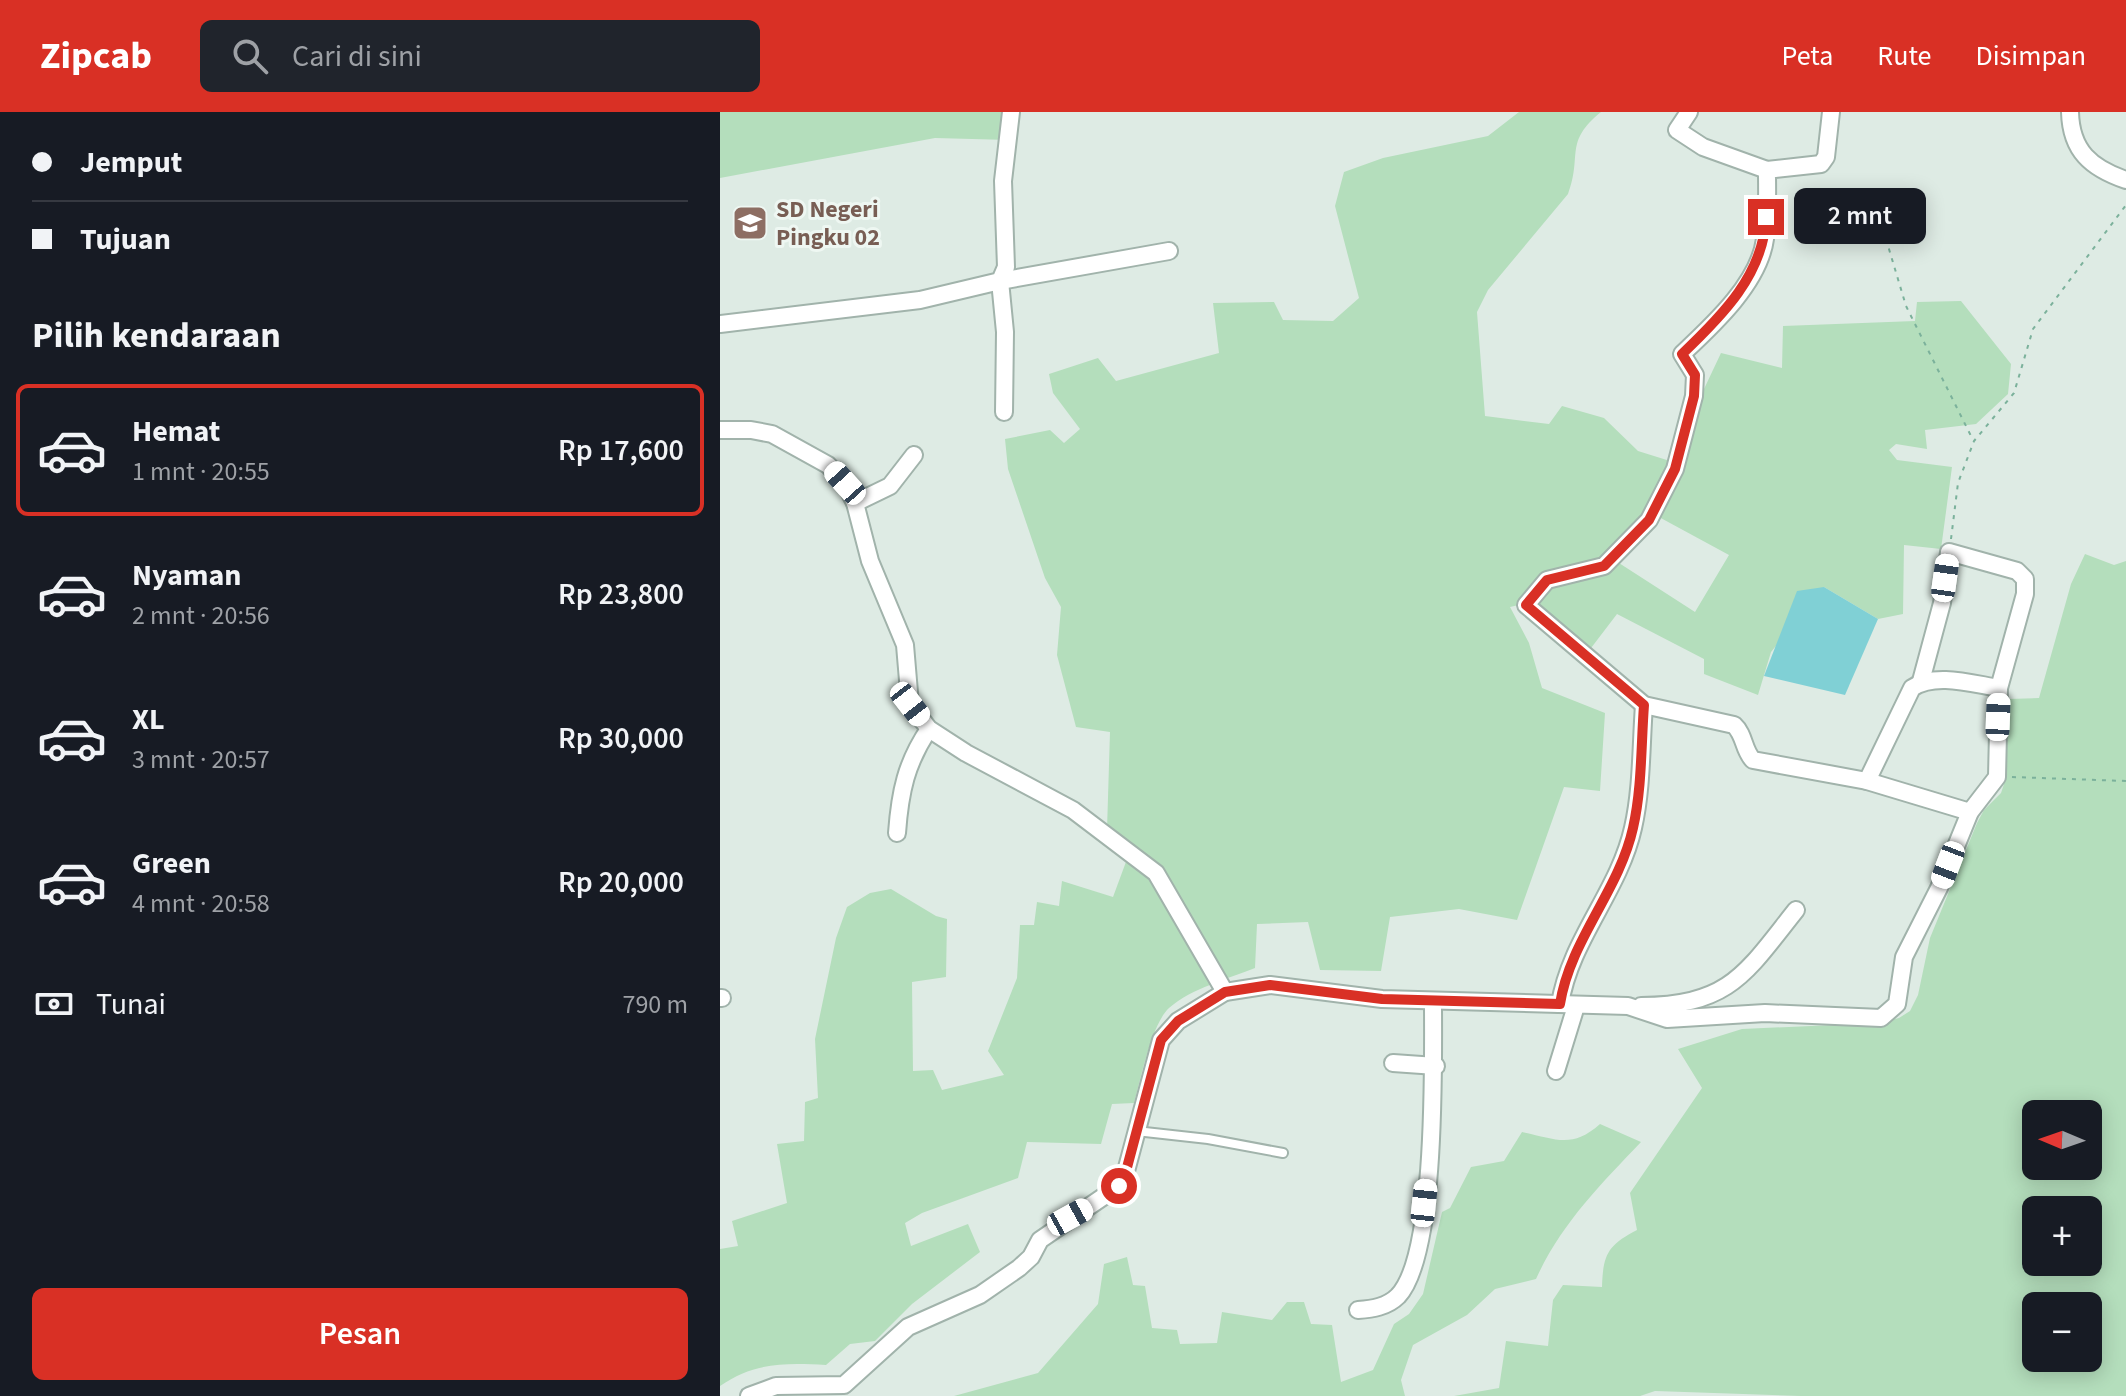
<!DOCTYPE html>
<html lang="id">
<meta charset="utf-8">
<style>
:root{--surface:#171b24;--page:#20242c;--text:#f1f3f6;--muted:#9ea1a6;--line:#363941;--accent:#d93025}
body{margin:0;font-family:"Source Sans 3",sans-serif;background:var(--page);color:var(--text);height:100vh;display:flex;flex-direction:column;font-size:30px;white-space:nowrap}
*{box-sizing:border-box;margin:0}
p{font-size:26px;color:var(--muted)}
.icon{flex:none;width:44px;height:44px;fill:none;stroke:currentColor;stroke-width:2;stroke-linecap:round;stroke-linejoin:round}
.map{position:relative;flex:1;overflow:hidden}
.drawer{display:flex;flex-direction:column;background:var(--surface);width:720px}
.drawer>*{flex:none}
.hud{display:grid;align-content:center;height:176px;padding:0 32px;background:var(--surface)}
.needle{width:52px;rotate:272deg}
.buttons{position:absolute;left:1302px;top:988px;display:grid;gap:16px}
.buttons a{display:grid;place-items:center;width:80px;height:80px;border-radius:12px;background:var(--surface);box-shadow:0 4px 20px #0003;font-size:40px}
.end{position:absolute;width:36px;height:36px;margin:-18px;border:10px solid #d93025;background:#fff;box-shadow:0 0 0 4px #fff}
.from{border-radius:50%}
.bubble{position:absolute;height:56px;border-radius:12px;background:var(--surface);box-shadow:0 4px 20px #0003;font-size:26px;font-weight:600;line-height:56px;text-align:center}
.car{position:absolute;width:24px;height:48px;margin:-24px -12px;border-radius:10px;box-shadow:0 0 6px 2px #0007;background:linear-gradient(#fff 24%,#345 0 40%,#fff 0 76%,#345 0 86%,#fff 0)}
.hud b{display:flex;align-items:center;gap:28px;height:76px;font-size:30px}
.hud b+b{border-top:2px solid var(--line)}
.hud i{width:20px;height:20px;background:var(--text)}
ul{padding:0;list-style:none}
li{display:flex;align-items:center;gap:24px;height:132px;margin:0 16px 12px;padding:0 16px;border:4px solid transparent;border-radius:12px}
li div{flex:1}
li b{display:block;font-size:30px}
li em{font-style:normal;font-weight:600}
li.active{border-color:var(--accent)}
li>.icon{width:72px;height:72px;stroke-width:1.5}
h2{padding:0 32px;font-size:36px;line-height:96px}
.pay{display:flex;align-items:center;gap:20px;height:88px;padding:0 32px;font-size:30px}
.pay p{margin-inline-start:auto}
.action{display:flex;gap:16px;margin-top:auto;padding:16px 32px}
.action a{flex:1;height:92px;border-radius:12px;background:var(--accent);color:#fff;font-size:32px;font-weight:600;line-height:92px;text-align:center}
header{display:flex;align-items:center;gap:48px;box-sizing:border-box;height:112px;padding:0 40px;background:var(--accent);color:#fff}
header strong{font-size:38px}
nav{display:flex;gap:44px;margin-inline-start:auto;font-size:28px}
.search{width:560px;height:72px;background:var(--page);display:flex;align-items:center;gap:20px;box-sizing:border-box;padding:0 28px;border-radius:12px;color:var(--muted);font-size:30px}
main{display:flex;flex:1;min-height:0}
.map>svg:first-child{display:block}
.green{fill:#b4debc;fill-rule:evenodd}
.water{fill:#80d0d5}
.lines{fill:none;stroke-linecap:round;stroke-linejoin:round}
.lane-casing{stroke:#a1b3ab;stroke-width:12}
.street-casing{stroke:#a1b3ab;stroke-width:20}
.path{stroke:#7bb19b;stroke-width:2;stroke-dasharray:4 6;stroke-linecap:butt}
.lane{stroke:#fff;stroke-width:8}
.street{stroke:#fff;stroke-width:16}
.route{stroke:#d93025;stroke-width:10}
.labels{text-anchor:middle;stroke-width:6;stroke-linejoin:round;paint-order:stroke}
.education-label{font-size:24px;font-weight:bold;fill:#785e54;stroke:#eef7f2;text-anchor:start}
</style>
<header>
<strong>Zipcab</strong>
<div class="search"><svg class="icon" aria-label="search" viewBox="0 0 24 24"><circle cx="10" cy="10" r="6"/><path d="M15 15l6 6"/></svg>Cari di sini</div>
<nav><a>Peta</a><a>Rute</a><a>Disimpan</a></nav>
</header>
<main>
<section class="drawer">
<div class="hud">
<b><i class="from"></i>Jemput</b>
<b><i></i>Tujuan</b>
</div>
<h2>Pilih kendaraan</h2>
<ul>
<li class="active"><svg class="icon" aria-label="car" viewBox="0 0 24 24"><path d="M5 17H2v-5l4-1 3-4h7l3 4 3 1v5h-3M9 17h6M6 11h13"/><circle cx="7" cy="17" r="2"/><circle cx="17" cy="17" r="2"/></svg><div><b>Hemat</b><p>1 mnt · 20:55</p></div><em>Rp 17,600</em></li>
<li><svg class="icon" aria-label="car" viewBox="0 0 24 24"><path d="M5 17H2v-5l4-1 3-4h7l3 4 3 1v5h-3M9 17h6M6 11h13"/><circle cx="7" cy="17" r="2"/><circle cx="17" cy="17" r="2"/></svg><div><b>Nyaman</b><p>2 mnt · 20:56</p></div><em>Rp 23,800</em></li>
<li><svg class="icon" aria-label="car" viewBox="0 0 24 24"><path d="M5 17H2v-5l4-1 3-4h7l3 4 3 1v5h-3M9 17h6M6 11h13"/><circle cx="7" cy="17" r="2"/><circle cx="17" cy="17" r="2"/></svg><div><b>XL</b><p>3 mnt · 20:57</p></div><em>Rp 30,000</em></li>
<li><svg class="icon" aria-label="car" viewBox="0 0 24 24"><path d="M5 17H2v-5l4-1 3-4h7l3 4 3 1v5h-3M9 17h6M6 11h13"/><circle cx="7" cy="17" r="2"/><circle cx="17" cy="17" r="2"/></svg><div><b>Green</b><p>4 mnt · 20:58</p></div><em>Rp 20,000</em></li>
</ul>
<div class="pay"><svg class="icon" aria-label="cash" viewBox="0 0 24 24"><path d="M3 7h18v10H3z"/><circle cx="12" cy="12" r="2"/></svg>Tunai<p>790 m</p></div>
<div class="action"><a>Pesan</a></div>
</section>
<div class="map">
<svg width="1406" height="1284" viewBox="0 0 1406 1284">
<rect width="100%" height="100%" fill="#deebe4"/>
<g class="green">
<polygon points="0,0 297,0 289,28 215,26 0,66"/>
<path d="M799,0H881C843,31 863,43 848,82L768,178L757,200L765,304L829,312L842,294L884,306L918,339L950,349L1001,241L1062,256L1063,214L1195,209L1197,190L1241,189L1291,252L1288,282L1256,312L1205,318L1207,337L1176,332L1169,338L1177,348L1232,355L1221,437L1184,433L1183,502L1158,507L1104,475L1051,540L1038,583L984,562V547L897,502L868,540L803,492L790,495L809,531L822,576L885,601L880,679L844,675L797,808L739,797L670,805L661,859L600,858L588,810L537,812L535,856C508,867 472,876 449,896C431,913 421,967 414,991L392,992L381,1032L307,1030L298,1066L202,1101L185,1111L191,1134L248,1112L260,1140L192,1192L155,1229L130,1232L106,1253C66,1251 34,1250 0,1274V1137L18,1134L12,1109L67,1091L57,1032L84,1029L85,990L98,986L95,927L116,826L127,795L150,781L171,777L216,804L227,807L226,865L192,870L193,959L213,958L222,978L284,963L268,939L297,866L300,813H314L317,790L339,794L342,769L393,785L410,739L387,718L390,620L356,615L337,543L341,495L325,466L288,357L285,327L330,318L344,331L360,317L333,281L329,262L378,246L396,269L499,241L493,191L554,190L563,208L613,209L639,186L615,94L624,60L663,46L768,24ZM926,398L1009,443L975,500L885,442Z"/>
<path d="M1365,442L1394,453L1406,449V1284H1081L935,1279L920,1284H734L779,1276L786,1229L828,1234L833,1188L843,1173L882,1175C883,1142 888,1133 917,1118L910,1081L982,976L958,937L1022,917L1157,911L1179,906L1190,899L1198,883L1210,826L1257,711L1264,698L1281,681L1287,663L1282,626L1288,587L1319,586L1351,472ZM1316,1002H1368V1054H1316ZM1316,1098H1368V1150H1316ZM1316,1194H1368V1246H1316Z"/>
<path d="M880,1012L921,1030C880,1073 841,1112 816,1167L775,1177L747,1203L693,1233L681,1268L685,1284H234L318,1261L378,1192L384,1152L407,1145L413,1173L425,1174L432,1216L457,1218L460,1232L497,1231L502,1200L552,1208L567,1190H584L591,1212L612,1213L621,1270L653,1258L674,1212L689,1202L703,1182L722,1100L730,1096L751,1055L784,1049L802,1020C836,1027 852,1037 880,1012Z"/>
</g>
<polygon class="water" points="1104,475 1158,507 1125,583 1044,564 1077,479"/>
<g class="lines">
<defs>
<polyline id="lane" points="416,1019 488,1027 563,1041"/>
<g id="street">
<polyline points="969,0 957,18 983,35 1047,58"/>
<path d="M1111,0L1106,45L1101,52L1047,58C1047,80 1048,104 1045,127C1039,171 993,213 962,242L975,263L974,284L955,357L929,408L884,454L827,468L806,493L924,593L1014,613C1025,623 1023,638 1033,648L1147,669L1250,700"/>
<path d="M1350,0C1351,39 1371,56 1406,68"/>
<polyline points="0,212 200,188 280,169 286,155 283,69 291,0"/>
<polyline points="284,300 285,220 280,169 449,139"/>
<polyline points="0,318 31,318 52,322 108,353 125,371 135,391 150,449 185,533 190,592 209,617 246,641 353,698 436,761 505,880"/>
<polyline points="135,391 170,374 194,343"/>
<path d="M1147,669L1192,576C1215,560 1253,572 1279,576"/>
<path d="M177,721C180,680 186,651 209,617"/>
<polyline points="0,886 2,886"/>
<path d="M840,892C850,828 899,779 913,716C922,677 921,633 924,593"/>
<path d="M921,894C1010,893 1025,862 1076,798"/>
<polyline points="673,951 716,954"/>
<polyline points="836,959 856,894"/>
<path d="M638,1198C652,1197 667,1195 678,1184C717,1143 713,949 713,889"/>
<polyline points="29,1284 56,1274 124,1273 188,1215 260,1183 299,1156 311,1145 320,1128 399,1074 405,1063 441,928 458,909 505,880 550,873 662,887 908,894 947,907 1045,901 1161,906 1177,892 1184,845 1219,776 1250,700 1277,665 1279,576 1305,482 1305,467 1297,459 1229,440 1222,491 1201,569"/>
</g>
</defs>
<use href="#lane" class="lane-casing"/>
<use href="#street" class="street-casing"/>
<g class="path">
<polyline points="1166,127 1186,194 1253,328"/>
<polyline points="1231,427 1238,371 1254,329 1294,281 1313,217 1406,93"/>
<polyline points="1292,665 1406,669"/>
</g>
<use href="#lane" class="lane"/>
<use href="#street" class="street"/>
</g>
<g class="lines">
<path class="route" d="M399,1074L405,1063L441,928L458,909L505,880L550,873L662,887L840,892C850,828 899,779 913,716C922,677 921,633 924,593L806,493L827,468L884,454L929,408L955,357L974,284L975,263L962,242C1002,204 1044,162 1046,105"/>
</g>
<defs>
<symbol id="school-square" viewBox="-11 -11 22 22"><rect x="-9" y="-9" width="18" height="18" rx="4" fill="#8d6e63" stroke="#eef7f2"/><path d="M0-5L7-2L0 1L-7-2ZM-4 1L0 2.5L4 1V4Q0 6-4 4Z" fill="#fff"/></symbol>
</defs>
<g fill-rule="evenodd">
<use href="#school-square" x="10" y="91" width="40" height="40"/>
</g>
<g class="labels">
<g class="education-label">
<text x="56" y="105">SD Negeri<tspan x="56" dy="28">Pingku 02</tspan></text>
</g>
</g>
</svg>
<div class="buttons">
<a><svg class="needle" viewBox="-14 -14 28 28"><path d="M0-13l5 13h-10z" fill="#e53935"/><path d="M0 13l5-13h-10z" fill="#9ea1a6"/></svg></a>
<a>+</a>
<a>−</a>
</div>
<i class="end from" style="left:399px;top:1074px"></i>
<i class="end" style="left:1046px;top:105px"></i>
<div class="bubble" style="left:1074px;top:76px;width:132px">2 mnt</div>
<i class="car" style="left:125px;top:371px;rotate:318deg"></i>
<i class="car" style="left:1225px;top:466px;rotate:8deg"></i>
<i class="car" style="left:190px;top:592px;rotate:142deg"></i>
<i class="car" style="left:1278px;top:605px;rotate:2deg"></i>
<i class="car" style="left:1228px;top:753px;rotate:201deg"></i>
<i class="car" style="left:704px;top:1091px;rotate:6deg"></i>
<i class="car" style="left:350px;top:1105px;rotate:61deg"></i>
</div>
</main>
